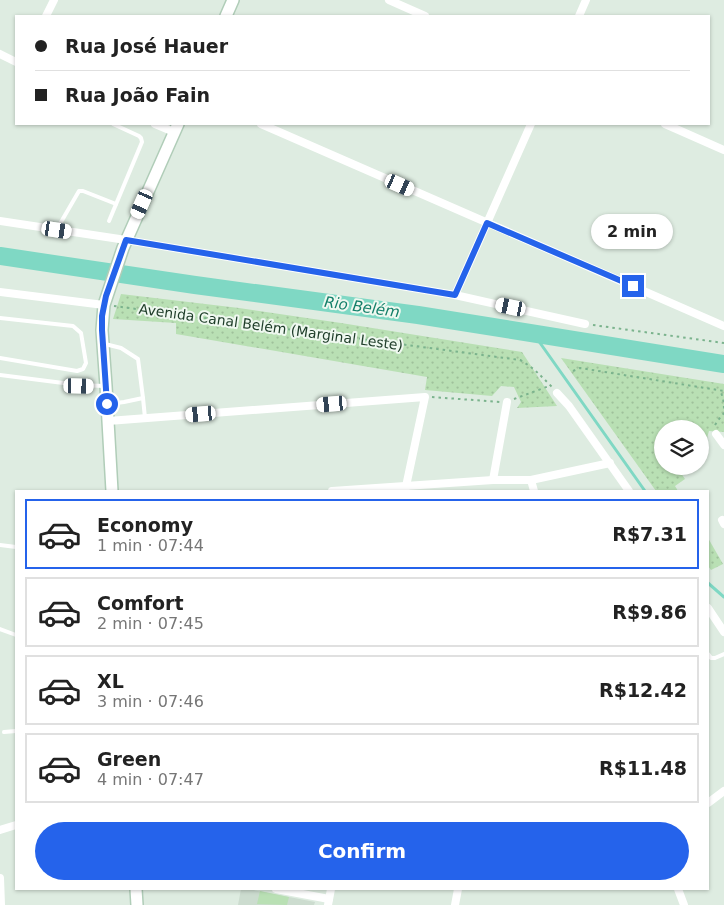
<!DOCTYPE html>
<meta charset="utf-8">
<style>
:root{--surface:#fff;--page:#f2f2f2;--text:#222;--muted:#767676;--line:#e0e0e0;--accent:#2563eb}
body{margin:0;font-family:"DejaVu Sans",sans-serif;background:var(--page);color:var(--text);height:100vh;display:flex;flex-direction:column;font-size:19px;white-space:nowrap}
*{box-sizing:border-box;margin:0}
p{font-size:16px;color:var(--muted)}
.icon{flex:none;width:28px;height:28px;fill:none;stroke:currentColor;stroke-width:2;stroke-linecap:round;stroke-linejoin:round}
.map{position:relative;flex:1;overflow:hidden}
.side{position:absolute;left:15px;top:490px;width:694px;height:400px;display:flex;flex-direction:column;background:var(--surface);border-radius:0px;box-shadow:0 1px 4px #0004}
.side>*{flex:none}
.banner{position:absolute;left:15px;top:15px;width:695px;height:110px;border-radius:0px;box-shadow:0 1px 4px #0004;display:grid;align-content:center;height:110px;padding:0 20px;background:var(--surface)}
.tools{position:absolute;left:654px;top:420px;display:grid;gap:10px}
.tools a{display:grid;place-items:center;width:55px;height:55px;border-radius:50%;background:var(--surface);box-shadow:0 1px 4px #0004;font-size:25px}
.end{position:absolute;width:22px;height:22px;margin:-11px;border:6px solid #2563eb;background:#fff;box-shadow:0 0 0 2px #fff}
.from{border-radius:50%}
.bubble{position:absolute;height:35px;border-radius:18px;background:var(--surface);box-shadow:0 1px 4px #0004;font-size:16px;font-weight:700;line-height:35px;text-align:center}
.car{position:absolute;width:15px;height:30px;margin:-15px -8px;border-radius:6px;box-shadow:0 0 4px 1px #0007;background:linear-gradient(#fff 24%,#345 0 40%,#fff 0 76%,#345 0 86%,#fff 0)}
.banner b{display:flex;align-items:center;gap:18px;height:48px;font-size:19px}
.banner b+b{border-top:1px solid var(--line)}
.banner i{width:12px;height:12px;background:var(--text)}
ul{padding:9px 0 0;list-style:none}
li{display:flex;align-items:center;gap:15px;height:70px;margin:0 10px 8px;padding:0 10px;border:2px solid var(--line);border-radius:0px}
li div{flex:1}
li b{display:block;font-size:19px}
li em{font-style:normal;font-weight:700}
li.on{border-color:var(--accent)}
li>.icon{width:45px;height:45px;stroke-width:1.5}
.action{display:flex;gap:10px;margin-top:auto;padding:10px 20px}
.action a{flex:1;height:58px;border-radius:30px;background:var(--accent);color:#fff;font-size:20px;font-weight:700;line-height:58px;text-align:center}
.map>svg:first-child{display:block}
.built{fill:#ccdccf}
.grass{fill:url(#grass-dots)}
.green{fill:#b9e0b4}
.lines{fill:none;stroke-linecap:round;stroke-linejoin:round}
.stream{stroke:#7fd8c4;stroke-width:3}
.river{stroke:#7fd8c4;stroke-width:18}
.secondary-casing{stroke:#b0cdb8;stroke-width:14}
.path{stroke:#7bb38d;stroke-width:2;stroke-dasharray:2.5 4;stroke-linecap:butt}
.lane{stroke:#fff;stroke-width:4}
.street{stroke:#fff;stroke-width:8}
.secondary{stroke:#fff;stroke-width:11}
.route{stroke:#2563eb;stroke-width:6}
.labels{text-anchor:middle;stroke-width:4;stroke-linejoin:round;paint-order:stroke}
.street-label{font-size:14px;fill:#1e3d29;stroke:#eff8f0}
.water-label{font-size:15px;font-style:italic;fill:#127f69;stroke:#eff8f0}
</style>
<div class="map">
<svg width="724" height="905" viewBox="0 0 724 905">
<defs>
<pattern id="grass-dots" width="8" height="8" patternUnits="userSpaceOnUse" patternTransform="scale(1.25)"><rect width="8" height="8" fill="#b9e0b4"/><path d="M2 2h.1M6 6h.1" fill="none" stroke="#9fc19b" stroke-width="1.8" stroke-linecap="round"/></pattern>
</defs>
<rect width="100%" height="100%" fill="#deece1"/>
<polygon class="built" points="241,889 248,889 315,902 314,905 238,905"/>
<g class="grass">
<polygon points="121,294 239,308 341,323 522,352 557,406 517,408 521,402 514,387 501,386 492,396 425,390 427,377 176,334 176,323 113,319"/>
<polygon points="561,358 724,384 724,432 709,431 705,445 700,444 700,429 662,429 662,466 676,466 685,479 675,486 678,491 656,491"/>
<polygon points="708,538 723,564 711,570 708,566"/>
</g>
<polygon class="green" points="260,891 289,897 287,905 257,904"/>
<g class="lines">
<g class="stream">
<polyline points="533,333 645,491"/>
<polyline points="708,583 724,597"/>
</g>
<polyline class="river" points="0,256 195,285 418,315 724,364"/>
<defs>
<g id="secondary">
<polyline points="226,16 233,0"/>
<polyline points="112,491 106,386 102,330 104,305 123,248 178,124"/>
<polyline points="136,889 137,905"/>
</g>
</defs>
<use href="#secondary" class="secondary-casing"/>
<g class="path">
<path d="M114,306L520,360C533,367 542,377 553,388"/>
<polyline points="593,325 724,343"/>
<polyline points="573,371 580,368 724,391"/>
<polyline points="432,397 500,402"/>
<polyline points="514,399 549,386"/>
<path d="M715,425L719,419L724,413C724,405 724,398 720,391"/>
</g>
<g class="lane">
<polyline points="109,221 142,142 141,138 139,136 113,124"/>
<polyline points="57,229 79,191 83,191 116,204"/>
<polyline points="0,318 73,326 81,333 86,363 83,369 77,371 0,358"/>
<polyline points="105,344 121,348 138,359 143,398 124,402 109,404"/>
<polyline points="0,375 79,385 104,386"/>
<polyline points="143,398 145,418"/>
<polyline points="0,545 16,547"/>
<polyline points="0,629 16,635"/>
<polyline points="708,654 711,658 715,658 724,654"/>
<polyline points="4,732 16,731"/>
</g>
<g class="street">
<polyline points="389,0 425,16"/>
<polyline points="46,16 54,0"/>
<polyline points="579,16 586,0"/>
<polyline points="0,54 16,62"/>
<polyline points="155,124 174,132"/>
<polyline points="261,124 724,326"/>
<polyline points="665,124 724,150"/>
<polyline points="0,221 126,240 455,295 585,324"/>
<polyline points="0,292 104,305"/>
<polyline points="455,295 531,124"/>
<polyline points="557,393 569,406 629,491"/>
<polyline points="108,421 425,397 405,491"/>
<polyline points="716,434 724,445"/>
<polyline points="493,480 507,402"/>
<polyline points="531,480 534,491"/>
<polyline points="332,491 493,480 531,480 610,463"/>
<polyline points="722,520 724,524"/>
<polyline points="708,608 724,632"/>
<polyline points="708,803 724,791"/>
<polyline points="0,830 16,825"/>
<polyline points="0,878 1,905"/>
<polyline points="276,889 329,899"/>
<polyline points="678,889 684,905"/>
<polyline points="328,905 331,889"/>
<polyline points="455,905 458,889"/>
</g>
<use href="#secondary" class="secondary"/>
</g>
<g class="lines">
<polyline class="route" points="107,404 102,330 102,316 106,296 126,240 455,295 487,223 633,286"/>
</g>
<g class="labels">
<g class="street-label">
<text transform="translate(271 327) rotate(8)" y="5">Avenida Canal Belém (Marginal Leste)</text>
</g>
<g class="water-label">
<text transform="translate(362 307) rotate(8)" y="5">Rio Belém</text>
</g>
</g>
</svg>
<div class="tools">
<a><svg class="icon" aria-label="layers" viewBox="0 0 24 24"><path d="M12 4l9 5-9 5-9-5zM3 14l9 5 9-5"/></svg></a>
</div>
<i class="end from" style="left:107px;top:404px"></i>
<i class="end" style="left:633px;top:286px"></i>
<div class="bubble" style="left:591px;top:214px;width:82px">2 min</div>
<i class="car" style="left:400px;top:185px;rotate:114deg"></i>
<i class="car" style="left:142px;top:204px;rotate:204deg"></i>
<i class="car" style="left:57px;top:230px;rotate:99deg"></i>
<i class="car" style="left:511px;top:307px;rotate:282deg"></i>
<i class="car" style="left:79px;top:386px;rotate:91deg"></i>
<i class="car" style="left:332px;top:404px;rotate:265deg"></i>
<i class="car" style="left:201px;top:414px;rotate:265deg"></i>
<div class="banner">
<b><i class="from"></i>Rua José Hauer</b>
<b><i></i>Rua João Fain</b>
</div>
<section class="side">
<ul>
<li class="on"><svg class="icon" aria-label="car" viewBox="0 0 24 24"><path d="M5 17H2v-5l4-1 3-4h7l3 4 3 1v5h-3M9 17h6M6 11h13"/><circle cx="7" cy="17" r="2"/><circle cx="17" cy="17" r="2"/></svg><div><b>Economy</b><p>1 min · 07:44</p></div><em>R$7.31</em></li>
<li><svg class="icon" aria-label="car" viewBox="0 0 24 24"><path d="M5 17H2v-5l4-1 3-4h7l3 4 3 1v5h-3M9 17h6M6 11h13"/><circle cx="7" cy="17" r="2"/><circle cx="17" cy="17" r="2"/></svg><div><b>Comfort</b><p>2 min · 07:45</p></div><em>R$9.86</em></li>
<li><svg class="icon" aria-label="car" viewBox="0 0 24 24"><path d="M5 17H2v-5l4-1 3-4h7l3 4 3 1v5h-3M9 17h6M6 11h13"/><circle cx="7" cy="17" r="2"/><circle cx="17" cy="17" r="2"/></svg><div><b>XL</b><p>3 min · 07:46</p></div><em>R$12.42</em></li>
<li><svg class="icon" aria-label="car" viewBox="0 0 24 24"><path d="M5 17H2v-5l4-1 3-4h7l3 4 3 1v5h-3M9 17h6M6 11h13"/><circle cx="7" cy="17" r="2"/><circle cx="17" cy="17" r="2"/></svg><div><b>Green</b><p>4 min · 07:47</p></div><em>R$11.48</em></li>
</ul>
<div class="action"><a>Confirm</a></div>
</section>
</div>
